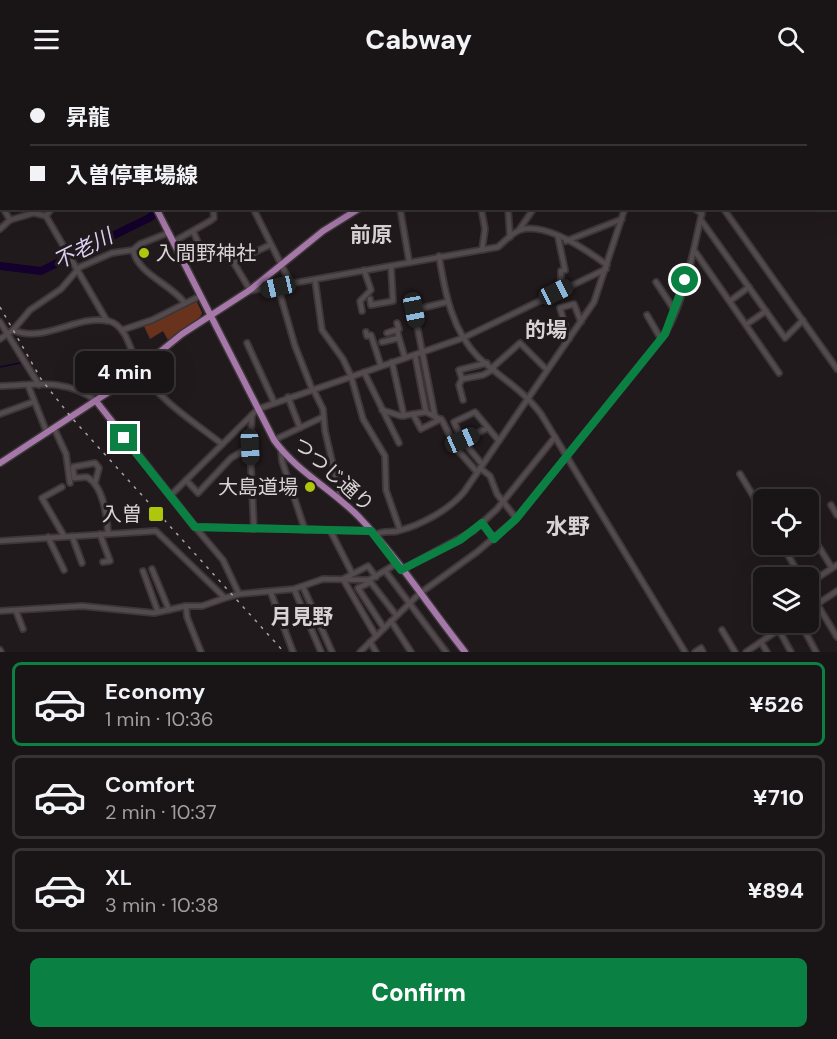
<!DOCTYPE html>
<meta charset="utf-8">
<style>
:root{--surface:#191416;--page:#221d1f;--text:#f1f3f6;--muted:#9f9ea1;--line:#373335;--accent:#0b8043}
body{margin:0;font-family:"DM Sans","Noto Sans JP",sans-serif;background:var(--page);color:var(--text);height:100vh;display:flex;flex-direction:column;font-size:22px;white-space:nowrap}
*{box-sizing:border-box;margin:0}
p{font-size:20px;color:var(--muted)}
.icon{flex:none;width:33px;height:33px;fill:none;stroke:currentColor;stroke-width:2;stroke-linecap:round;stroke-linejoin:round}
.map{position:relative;height:574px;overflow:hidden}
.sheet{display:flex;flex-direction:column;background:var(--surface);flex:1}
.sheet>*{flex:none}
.top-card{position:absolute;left:0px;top:0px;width:837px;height:132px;box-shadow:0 6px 24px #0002,0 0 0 2px var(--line);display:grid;align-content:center;height:132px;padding:0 30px;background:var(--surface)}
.fabs{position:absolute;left:753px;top:411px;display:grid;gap:12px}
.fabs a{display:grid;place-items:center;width:66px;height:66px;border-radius:9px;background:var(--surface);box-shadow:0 6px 24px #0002,0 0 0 2px var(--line);font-size:30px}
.end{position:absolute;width:27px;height:27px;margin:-14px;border:8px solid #0b8043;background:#fff;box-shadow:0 0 0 3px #fff}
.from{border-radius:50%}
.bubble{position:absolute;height:42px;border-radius:9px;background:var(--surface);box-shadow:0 6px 24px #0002,0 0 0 2px var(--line);font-size:20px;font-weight:800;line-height:42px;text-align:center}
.car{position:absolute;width:18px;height:36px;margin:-18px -9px;border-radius:8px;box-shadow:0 0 4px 2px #0007;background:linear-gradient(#222 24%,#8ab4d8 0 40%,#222 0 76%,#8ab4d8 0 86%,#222 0)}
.top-card b{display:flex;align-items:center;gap:21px;height:57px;font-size:22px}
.top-card b+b{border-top:2px solid var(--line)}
.top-card i{width:15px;height:15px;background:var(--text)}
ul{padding:10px 0 0;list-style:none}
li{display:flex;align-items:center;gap:18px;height:84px;margin:0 12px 9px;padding:0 18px;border:3px solid var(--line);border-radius:9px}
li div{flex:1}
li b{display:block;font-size:22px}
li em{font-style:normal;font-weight:800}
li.on{border-color:var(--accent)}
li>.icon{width:54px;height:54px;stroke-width:1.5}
.cta{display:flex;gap:12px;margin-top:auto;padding:12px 30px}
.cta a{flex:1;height:69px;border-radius:9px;background:var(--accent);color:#fff;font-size:24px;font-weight:800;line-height:69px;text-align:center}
header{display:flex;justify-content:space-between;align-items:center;height:78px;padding:0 30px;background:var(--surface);font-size:27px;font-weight:800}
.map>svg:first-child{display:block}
.green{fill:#69321d}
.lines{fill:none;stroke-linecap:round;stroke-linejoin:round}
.stream{stroke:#13002c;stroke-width:1.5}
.river{stroke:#13002c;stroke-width:8}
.minor-casing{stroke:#3c3639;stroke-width:8}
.major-casing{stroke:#3c3639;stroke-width:9}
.minor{stroke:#524a4d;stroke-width:4.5}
.major{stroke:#a678a9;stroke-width:6}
.rail{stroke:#a9a3a6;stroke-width:1.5;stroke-dasharray:3 6;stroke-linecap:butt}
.route{stroke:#0b8043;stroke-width:8}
.poi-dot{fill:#aec60c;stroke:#211a1d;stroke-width:2}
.labels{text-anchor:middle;stroke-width:6;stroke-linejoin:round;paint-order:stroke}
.poi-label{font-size:20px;fill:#d9d3d6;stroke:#211a1d;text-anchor:end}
.street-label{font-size:20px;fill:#d9d3d6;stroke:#211a1d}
.neighbourhood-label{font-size:21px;font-weight:bold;fill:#d9d3d6;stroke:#211a1d}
.water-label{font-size:21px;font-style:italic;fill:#dad1f3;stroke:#211a1d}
.quarter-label{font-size:22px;font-weight:bold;fill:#d9d3d6;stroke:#211a1d}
</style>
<header><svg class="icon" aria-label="menu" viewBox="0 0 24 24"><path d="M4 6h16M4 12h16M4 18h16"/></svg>Cabway<svg class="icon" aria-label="search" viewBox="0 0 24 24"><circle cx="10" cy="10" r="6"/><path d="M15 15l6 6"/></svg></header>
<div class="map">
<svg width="837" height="574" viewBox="0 0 837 574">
<rect width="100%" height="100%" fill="#211a1d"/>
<polygon class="green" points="196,222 202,235 200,239 168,262 163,253 150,261 144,248"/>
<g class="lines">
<polyline class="stream" points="0,289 20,285"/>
<g class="river">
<polyline points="379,2 381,0"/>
<polyline points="0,188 41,193 149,140 162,130"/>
</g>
<defs>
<g id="minor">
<polyline points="28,0 28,2"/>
<polyline points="47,0 62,0"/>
<polyline points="101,0 101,2"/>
<polyline points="310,0 311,2"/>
<polyline points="362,0 362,2"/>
<polyline points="703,0 704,2"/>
<polyline points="114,2 116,0"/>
<polyline points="216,2 218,0"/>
<polyline points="315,2 316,0"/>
<polyline points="521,2 522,0"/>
<polyline points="531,2 534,0"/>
<polyline points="661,2 661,0"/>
<polyline points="682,2 684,0"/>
<polyline points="836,3 837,1"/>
<polyline points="0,57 2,56"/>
<polyline points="836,76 837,78"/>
<polyline points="3,130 10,142 34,135 46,138 107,243"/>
<polyline points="253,130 291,206"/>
<polyline points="400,130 409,183"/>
<polyline points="481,130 485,151 482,172"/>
<polyline points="508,130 510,159"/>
<polyline points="694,130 702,136"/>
<polyline points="723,130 837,291"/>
<polyline points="46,138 52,130"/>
<polyline points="701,142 785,260 803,242"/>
<polyline points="0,151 10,142"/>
<polyline points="519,152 534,130"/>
<polyline points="193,153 205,180 225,170 250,212"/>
<polyline points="558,159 565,192 561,193 561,205 567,209"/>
<polyline points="566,163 622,141"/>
<polyline points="173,164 210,143 214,140 213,130"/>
<path d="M133,172C138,196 169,205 184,224"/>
<polyline points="694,172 779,295"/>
<path d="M439,178C445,215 452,253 479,280C500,299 524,313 541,336L685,574"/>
<polyline points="233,184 270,167"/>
<polyline points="315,202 322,252 343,281 351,298 363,341 385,378 386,412 400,452"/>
<polyline points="656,204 675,233"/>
<polyline points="278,209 295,268 312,311"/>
<path d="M248,213L498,169C504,164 513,154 520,152C546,144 588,173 607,187"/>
<polyline points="370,221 371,227 393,223 391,188"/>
<polyline points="730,223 749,209"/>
<polyline points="362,233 360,223 371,212 364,192"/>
<polyline points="647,237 661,261"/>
<polyline points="0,244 39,307"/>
<polyline points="747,246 766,233"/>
<path d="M13,252C44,266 77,236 109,243C128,248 131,277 140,292C160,323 194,344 222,366"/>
<polyline points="122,252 152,242 200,218"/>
<polyline points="366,254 367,258 371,257 381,288"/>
<polyline points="387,255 399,251 397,245"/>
<polyline points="399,260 405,280"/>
<polyline points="0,261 13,252 30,232 61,211 80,189 112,175 133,172 140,166 168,155"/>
<polyline points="569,261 560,230 574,226 581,244"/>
<polyline points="382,264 399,260 397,252"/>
<polyline points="247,265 274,324"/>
<polyline points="415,277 426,334 442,342 456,370 477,394"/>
<polyline points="392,284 404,338"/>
<polyline points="493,289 520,265 547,292"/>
<polyline points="364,294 399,365"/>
<polyline points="462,301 459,292 487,285"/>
<polyline points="28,307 47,355"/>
<path d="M0,308C33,307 68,300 96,323"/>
<polyline points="313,311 323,331 325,353 341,422"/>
<polyline points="288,319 300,350"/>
<polyline points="463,322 459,307 462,301 483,297 494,291"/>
<polyline points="382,332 401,338 426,334"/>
<polyline points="0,336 33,324"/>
<polyline points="413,336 421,351 441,341"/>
<polyline points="252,337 250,369 254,451"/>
<polyline points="435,339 414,232 447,224"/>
<polyline points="54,350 66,376 70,405"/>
<polyline points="274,362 323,339"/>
<polyline points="462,362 488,350"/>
<polyline points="281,372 282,383 305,452"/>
<polyline points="482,386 462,362 454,344 475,334 499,363"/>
<polyline points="480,390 490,398 497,416 516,440"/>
<polyline points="740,396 764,436"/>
<polyline points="186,402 198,415 231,380 250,369"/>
<path d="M95,405L99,390L95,385L73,389L74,400L87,399C103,408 107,438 108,455"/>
<polyline points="62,409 42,420 64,458"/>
<polyline points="170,418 258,331 463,260 606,191"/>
<polyline points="831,427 837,437"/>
<polyline points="482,445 494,461"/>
<polyline points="195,449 371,453"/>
<polyline points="195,449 223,482 239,516"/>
<polyline points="808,451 832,490"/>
<polyline points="330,452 352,495"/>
<polyline points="100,456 110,483 103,484"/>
<path d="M375,457C383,452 389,455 398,453C421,447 449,432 464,414L594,224L625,130"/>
<polyline points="72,458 82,485"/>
<polyline points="48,459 64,492"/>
<polyline points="0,463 156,453 225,520 202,528 186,528 154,535 82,528 0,533"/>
<polyline points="782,466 801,500"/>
<polyline points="152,491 169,532"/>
<polyline points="401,492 473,453 497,431 555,359"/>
<polyline points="143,493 158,534"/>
<polyline points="386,494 446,574"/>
<polyline points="369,502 396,486"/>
<polyline points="371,504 358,510 384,550"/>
<polyline points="808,506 837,487"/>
<polyline points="303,509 332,574"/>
<polyline points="294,511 321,574"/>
<polyline points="808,511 837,559"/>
<polyline points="271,515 293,574"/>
<polyline points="225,520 239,516 294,511 323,501 369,502 396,537"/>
<polyline points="186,528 187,539 201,574"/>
<polyline points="808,532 837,513"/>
<polyline points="16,533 23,551"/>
<polyline points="391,543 411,574"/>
<polyline points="800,544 816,574"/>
<polyline points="722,552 735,574"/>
<polyline points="779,552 791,574"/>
<polyline points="376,558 343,501 368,488 376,499"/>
<polyline points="370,564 376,574"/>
<polyline points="761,564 767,574"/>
<polyline points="0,572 1,574"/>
<path d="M360,574L419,516L477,474L516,441L661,261C684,230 694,168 703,130"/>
<polyline points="695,574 701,570 703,574"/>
<polyline points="746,574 790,544"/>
</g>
<g id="major">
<polyline points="87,0 88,2"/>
<polyline points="628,2 629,0"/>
<path d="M156,130L274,362C297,394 332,411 359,439C398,480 430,530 465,574"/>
<polyline points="96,323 195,449"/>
<polyline points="0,385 118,308 182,256 250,212 323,153 360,130"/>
</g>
</defs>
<use href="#minor" class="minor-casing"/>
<use href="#major" class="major-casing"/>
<use href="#minor" class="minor"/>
<use href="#major" class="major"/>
<polyline class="rail" points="0,229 41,301 71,339 284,574"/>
</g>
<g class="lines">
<polyline class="route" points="124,360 195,449 371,453 401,492 460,462 482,445 494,461 516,441 665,256 685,202"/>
</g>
<g class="poi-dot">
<circle cx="144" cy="175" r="6"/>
<circle cx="310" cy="409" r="6"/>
<rect x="148" y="428" width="16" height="16" rx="3"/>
</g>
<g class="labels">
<g class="poi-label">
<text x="156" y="182" text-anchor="start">入間野神社</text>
<text x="298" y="416">大島道場</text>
<text x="142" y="443">入曽</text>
</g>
<g class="street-label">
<text transform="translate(334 396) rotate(42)" y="7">つつじ通り</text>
</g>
<g class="neighbourhood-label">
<text x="371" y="164">前原</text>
<text x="546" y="259">的場</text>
<text x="302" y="546">月見野</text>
</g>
<g class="water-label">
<text transform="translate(83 171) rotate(-27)" y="7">不老川</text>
</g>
<g class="quarter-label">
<text x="568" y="456">水野</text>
</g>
</g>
</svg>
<div class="fabs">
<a><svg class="icon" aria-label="locate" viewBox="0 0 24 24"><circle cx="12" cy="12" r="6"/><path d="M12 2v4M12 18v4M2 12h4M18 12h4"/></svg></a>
<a><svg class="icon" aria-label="layers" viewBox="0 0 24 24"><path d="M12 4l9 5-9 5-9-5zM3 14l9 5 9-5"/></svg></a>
</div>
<i class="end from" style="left:685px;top:202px"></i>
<i class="end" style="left:124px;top:360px"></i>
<div class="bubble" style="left:75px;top:273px;width:99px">4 min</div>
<i class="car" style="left:278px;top:209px;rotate:257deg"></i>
<i class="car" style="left:556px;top:214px;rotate:64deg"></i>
<i class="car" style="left:414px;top:232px;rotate:169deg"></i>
<i class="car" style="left:462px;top:362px;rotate:66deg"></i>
<i class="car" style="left:250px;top:369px;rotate:177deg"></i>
<div class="top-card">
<b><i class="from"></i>昇龍</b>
<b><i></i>入曽停車場線</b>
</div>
</div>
<section class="sheet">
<ul>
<li class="on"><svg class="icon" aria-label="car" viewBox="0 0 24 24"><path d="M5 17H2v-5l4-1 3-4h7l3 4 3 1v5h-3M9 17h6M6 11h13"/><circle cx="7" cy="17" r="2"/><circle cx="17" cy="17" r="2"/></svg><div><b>Economy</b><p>1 min · 10:36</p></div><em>¥526</em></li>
<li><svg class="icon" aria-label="car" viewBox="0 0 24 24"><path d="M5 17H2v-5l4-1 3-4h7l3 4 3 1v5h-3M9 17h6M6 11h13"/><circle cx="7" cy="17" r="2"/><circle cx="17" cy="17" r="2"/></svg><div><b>Comfort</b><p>2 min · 10:37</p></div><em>¥710</em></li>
<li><svg class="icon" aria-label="car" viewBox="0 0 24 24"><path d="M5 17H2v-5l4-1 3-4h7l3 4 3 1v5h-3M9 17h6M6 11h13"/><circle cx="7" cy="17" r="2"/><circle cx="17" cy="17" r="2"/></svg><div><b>XL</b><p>3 min · 10:38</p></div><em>¥894</em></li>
</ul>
<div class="cta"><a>Confirm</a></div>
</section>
